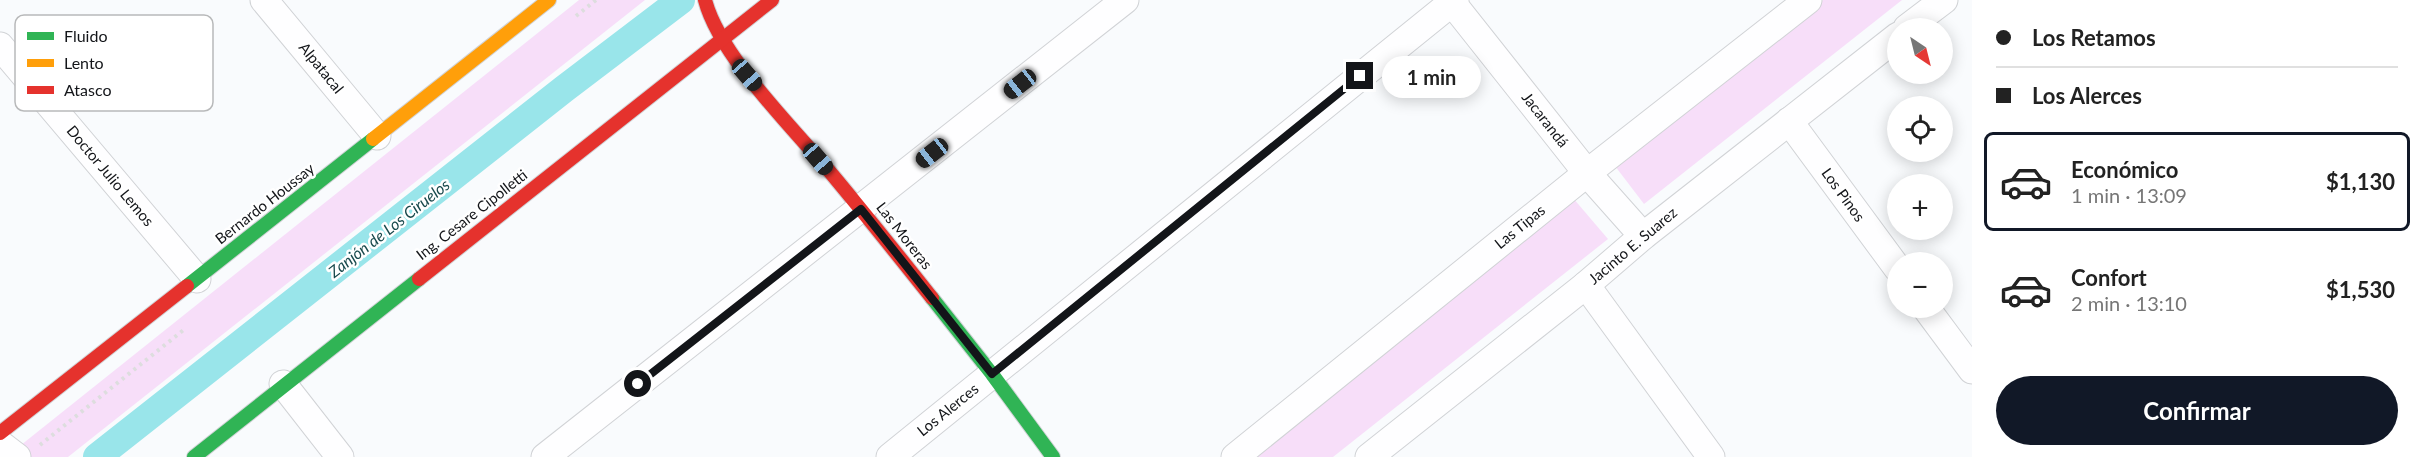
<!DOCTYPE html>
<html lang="es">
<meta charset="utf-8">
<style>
:root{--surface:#fff;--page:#f6f6f6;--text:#222;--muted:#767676;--line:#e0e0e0;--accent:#111827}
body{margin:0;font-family:Lato,sans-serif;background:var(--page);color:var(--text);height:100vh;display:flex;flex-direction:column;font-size:22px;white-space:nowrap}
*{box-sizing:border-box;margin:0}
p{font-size:20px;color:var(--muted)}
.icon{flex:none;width:33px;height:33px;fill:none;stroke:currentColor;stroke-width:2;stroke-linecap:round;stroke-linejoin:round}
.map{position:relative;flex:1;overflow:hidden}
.side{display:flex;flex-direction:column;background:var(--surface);width:450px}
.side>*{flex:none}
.hud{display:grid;align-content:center;height:132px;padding:0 24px;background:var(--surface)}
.needle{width:39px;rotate:145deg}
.buttons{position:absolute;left:1887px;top:18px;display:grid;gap:12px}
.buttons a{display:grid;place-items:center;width:66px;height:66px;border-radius:50%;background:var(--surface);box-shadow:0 3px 15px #0003;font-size:30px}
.end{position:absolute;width:27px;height:27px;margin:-14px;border:8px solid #131519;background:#fff;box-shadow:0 0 0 3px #fff}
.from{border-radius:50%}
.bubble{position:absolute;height:42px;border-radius:21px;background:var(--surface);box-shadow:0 3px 15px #0003;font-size:20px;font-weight:700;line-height:42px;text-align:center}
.car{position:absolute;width:18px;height:36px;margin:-18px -9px;border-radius:8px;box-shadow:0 0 4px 2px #0007;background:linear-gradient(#222 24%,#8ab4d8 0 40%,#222 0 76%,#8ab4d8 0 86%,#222 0)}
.hud b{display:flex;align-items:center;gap:21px;height:57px;font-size:22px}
.hud b+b{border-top:2px solid var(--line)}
.hud i{width:15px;height:15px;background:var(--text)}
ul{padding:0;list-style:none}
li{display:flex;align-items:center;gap:18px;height:99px;margin:0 12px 9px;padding:0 12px;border:3px solid transparent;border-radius:9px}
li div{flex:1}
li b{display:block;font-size:22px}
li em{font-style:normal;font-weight:700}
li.active{border-color:var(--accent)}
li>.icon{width:54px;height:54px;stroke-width:1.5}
.primary-button{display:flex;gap:12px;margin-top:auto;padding:12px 24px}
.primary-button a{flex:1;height:69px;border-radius:36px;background:var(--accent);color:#fff;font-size:24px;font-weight:700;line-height:69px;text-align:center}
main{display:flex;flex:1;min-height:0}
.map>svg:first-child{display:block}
.green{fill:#f7def9}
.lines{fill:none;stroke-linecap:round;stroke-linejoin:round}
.canal{stroke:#99e5ea;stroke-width:28}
.street-casing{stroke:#d1d3d6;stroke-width:29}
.fast-casing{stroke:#d1d3d6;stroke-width:16}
.slow-casing{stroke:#d1d3d6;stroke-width:16}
.jam-casing{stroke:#d1d3d6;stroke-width:16}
.path{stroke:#ddddde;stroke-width:4;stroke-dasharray:3 4.5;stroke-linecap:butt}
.street{stroke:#fefeff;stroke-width:27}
.fast{stroke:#30b455;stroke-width:14}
.slow{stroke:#ff9f0a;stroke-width:14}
.jam{stroke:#e5322d;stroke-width:14}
.route{stroke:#131519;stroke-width:8}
.labels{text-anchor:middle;stroke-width:5;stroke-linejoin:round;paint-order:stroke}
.street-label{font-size:15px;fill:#131519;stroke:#fff}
.water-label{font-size:16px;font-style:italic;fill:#18494c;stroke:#fff}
.key{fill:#fff;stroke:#b8b9ba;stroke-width:1.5}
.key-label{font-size:16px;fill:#131519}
</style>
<main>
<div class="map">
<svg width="1972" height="457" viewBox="0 0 1972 457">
<rect width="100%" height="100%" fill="#f9fbfd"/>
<g class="green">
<polygon points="579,0 645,0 68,457 6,457"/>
<polygon points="1823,0 1902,0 1644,204 1615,166"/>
<polygon points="1573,198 1608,239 1333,457 1249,457"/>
</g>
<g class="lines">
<polyline class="canal" points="97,457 564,89 681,0"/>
<defs>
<g id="street">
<polyline points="264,0 377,136"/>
<polyline points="1450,0 1587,173 1643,236"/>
<polyline points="1907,28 1944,0"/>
<polyline points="0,46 197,279"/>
<polyline points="1789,121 1898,269"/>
<polyline points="1586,285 1711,457"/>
<polyline points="1926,308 1972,370"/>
<polyline points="283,384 340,457"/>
<polyline points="0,444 17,457"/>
<polyline points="545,457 1125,0"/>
<polyline points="890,457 1455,0"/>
<polyline points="1235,457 1587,173 1808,0"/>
<polyline points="1369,457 1586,285 1643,236 1898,36"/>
</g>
<g id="fast">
<polyline points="187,286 373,139"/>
<polyline points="932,298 992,374 1053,457"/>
<polyline points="194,457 419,279"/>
</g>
<polyline id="slow" points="373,139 549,0"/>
<g id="jam">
<path d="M705,0C719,54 788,123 825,166C862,210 897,254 932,298"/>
<polyline points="419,279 772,0"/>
<polyline points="0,433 187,286"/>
</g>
</defs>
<use href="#street" class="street-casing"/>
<use href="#fast" class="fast-casing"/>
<use href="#slow" class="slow-casing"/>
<use href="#jam" class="jam-casing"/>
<g class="path">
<polyline points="576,16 596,0"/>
<polyline points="40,445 186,328"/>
</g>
<use href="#street" class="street"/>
<use href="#fast" class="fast"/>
<use href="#slow" class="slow"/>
<use href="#jam" class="jam"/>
</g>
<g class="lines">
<polyline class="route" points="638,384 861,209 992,374 1360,76"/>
</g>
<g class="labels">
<g class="street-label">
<text transform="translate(321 68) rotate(51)" y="5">Alpatacal</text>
<text transform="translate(1545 120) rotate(52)" y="5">Jacarandá</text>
<text transform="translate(110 176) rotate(50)" y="5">Doctor Julio Lemos</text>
<text transform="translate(1843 195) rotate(54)" y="5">Los Pinos</text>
<text transform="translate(265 204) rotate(-38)" y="5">Bernardo Houssay</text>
<text transform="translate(472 215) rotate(-38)" y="5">Ing. Cesare Cipolletti</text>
<text transform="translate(1520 227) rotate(-39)" y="5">Las Tipas</text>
<text transform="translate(904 236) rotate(52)" y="5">Las Moreras</text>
<text transform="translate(1633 246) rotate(-40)" y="5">Jacinto E. Suarez</text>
<text transform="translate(948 410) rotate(-39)" y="5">Los Alerces</text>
</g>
<g class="water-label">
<text transform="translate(389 228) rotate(-38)" y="6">Zanjón de Los Ciruelos</text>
</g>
</g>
<rect x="15" y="15" width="198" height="96" rx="9" class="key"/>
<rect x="27" y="32" width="27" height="8" fill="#30b455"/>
<rect x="27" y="59" width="27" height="8" fill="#ff9f0a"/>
<rect x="27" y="86" width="27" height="8" fill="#e5322d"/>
<g class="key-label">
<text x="64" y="42">Fluido</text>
<text x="64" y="69">Lento</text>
<text x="64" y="96">Atasco</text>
</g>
</svg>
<div class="buttons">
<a><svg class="needle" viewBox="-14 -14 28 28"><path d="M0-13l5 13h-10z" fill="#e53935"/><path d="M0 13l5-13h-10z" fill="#767676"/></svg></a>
<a><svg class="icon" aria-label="locate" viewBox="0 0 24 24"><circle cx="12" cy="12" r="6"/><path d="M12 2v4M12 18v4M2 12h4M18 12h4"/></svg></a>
<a>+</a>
<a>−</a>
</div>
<i class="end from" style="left:638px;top:384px"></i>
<i class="end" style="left:1360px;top:76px"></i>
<div class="bubble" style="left:1382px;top:56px;width:99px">1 min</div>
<i class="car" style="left:747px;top:75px;rotate:139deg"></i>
<i class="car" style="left:1020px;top:84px;rotate:232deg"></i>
<i class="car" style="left:932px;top:153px;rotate:232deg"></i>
<i class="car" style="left:818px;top:159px;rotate:139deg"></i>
</div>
<section class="side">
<div class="hud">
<b><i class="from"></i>Los Retamos</b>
<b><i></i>Los Alerces</b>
</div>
<ul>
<li class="active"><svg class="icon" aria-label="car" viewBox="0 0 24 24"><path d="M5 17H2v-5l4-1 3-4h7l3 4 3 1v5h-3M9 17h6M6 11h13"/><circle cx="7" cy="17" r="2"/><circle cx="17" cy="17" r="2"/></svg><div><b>Económico</b><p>1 min · 13:09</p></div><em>$1,130</em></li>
<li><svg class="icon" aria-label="car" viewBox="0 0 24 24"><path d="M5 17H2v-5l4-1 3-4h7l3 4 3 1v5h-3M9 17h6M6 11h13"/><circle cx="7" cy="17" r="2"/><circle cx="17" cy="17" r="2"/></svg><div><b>Confort</b><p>2 min · 13:10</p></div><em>$1,530</em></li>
</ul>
<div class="primary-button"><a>Confirmar</a></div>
</section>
</main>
